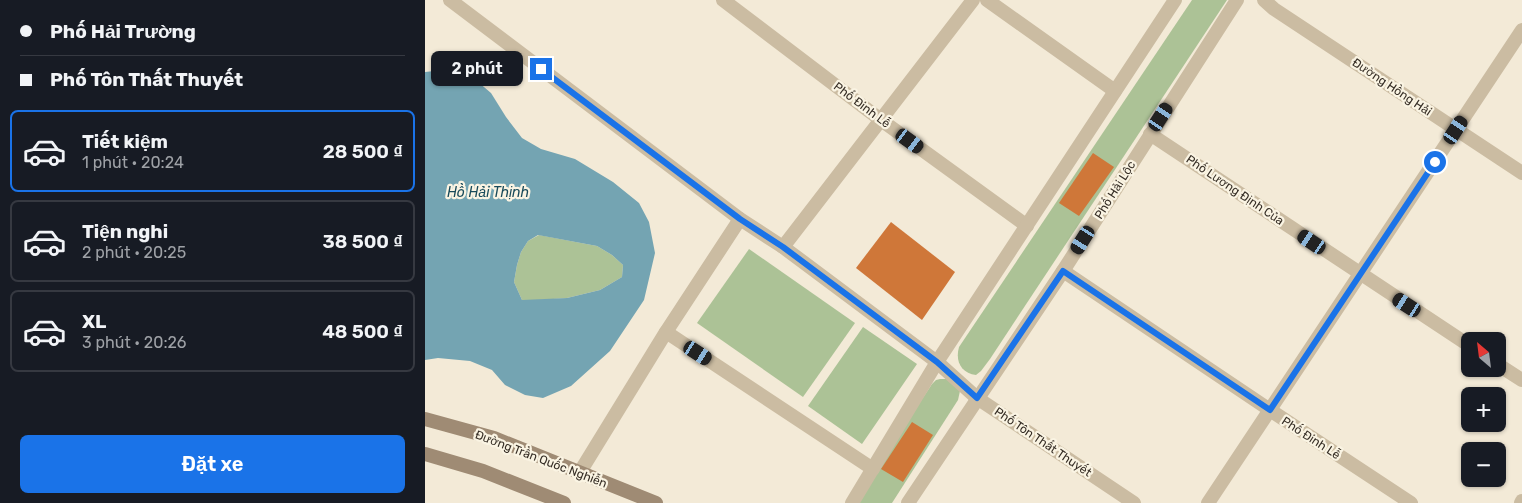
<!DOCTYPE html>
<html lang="vi">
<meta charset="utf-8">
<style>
:root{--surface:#171b24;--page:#242831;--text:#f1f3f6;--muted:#9ea1a6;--line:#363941;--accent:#1a73e8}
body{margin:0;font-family:Rubik,sans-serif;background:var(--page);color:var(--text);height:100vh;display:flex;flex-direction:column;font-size:19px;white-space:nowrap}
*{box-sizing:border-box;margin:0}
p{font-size:16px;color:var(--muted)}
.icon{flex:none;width:28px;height:28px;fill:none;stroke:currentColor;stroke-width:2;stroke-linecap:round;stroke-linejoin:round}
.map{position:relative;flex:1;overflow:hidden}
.side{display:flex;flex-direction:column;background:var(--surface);width:425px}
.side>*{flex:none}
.top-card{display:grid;align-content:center;height:110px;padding:0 20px;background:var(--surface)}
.needle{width:32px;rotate:332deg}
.tools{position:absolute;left:1036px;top:332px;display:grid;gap:10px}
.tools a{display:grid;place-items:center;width:45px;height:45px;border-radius:8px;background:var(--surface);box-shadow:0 1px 4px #0004;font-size:25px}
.end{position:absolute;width:22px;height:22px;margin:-11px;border:6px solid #1a73e8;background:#fff;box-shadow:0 0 0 2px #fff}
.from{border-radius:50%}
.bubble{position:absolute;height:35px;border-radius:8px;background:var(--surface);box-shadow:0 1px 4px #0004;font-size:16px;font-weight:600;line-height:35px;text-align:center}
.car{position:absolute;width:15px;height:30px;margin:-15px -8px;border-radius:6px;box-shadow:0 0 4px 1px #0007;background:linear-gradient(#222 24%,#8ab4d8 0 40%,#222 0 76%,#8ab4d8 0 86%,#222 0)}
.top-card b{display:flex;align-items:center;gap:18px;height:48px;font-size:19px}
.top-card b+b{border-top:1px solid var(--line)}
.top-card i{width:12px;height:12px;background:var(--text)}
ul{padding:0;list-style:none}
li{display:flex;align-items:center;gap:15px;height:82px;margin:0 10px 8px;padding:0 10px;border:2px solid var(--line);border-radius:8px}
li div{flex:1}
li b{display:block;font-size:19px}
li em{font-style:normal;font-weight:600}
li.selected{border-color:var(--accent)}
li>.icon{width:45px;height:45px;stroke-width:1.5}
.cta{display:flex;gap:10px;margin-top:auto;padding:10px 20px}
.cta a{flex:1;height:58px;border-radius:8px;background:var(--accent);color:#fff;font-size:20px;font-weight:600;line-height:58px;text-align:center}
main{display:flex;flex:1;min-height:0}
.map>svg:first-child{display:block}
.green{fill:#acc296}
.water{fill:#74a4b2;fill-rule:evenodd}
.building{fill:#cf7739}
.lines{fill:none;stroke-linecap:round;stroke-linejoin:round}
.minor{stroke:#cbbca2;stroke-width:14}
.tertiary{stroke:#cbbca2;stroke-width:14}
.secondary{stroke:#9f8b74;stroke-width:14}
.route{stroke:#1a73e8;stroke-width:6}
.labels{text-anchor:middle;stroke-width:4.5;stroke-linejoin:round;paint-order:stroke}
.street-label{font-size:12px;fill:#352d25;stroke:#faf4e3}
.water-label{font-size:14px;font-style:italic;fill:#184a5a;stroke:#faf4e3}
</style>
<main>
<section class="side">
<div class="top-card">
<b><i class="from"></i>Phố Hải Trường</b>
<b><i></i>Phố Tôn Thất Thuyết</b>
</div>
<ul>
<li class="selected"><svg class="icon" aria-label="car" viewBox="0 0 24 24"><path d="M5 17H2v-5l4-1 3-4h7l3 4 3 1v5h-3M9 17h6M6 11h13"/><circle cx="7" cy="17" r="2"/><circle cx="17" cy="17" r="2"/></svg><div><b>Tiết kiệm</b><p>1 phút · 20:24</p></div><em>28 500 ₫</em></li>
<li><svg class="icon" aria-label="car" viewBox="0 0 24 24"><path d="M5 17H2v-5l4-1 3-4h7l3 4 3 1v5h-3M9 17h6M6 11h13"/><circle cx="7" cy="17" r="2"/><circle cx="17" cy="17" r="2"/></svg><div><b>Tiện nghi</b><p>2 phút · 20:25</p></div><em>38 500 ₫</em></li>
<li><svg class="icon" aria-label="car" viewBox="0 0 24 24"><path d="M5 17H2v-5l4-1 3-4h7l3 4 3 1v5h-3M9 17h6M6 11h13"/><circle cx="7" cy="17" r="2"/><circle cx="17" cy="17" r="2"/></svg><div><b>XL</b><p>3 phút · 20:26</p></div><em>48 500 ₫</em></li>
</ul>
<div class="cta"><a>Đặt xe</a></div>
</section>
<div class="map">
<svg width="1097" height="503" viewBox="0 0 1097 503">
<rect width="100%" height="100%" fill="#f3ead7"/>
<g class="green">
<path d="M767,0H802L565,359L556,371L551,375C536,373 530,361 534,347Z"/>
<polygon points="114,235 172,246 187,255 198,265 197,277 175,290 142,298 101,301 97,300 89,282 92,265 96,252 103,241"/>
<polygon points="324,249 430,323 378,397 272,323"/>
<polygon points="438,327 492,364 437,444 383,406"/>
<polygon points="515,379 522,379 535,391 533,400 467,503 428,503 507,384 511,380"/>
</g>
<path class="water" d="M19,70L46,76L66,93L81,117L97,138L116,149L150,159L188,182L214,203L224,222L230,253L219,300L185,351L146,386L118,398L100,395L80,385L67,370L45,361L13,358L0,360V72ZM113,235L172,246L187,255L198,265L197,277L175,290L142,298L97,300L89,282L92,265L96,252L103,241Z"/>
<g class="building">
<polygon points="668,153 689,167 654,216 634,203"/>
<polygon points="466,222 530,272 497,320 431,268"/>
<polygon points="487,422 508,435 478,482 456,469"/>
</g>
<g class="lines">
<g class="minor">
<polyline points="25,0 315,219 358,247 512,362 552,398 709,503"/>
<polyline points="298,0 456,120 602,226"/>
<polyline points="562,0 690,91"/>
<polyline points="725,134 1045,346"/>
<polyline points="358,247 548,0"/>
<polyline points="638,271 845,410 986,503"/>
<polyline points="241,332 448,469"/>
<polyline points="1072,364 1097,380"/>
<polyline points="155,472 241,332 315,219"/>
<polyline points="783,503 1097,30"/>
</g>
<g class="tertiary">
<polyline points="839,0 849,9 1097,173"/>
<polyline points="427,503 512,362 750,0"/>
<polyline points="483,503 638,271 812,0"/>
<polyline points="1096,503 1097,501"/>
</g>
<g class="secondary">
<polyline points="0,419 69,438 231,503"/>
<polyline points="0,454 58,471 139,503"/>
</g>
</g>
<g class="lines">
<polyline class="route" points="116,69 315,219 358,247 512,362 552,398 638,271 845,410 1010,162"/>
</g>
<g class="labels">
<g class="street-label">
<text transform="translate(967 87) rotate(34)" y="4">Đường Hồng Hải</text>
<text transform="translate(437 105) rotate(37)" y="4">Phố Đinh Lễ</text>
<text transform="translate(690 190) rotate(-58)" y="4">Phố Hải Lộc</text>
<text transform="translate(810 190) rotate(34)" y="4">Phố Lương Định Của</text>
<text transform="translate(886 438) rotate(33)" y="4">Phố Đinh Lễ</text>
<text transform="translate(618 442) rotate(34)" y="4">Phố Tôn Thất Thuyết</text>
<text transform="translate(116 459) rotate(21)" y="4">Đường Trần Quốc Nghiễn</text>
</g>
<g class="water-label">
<text x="63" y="197">Hồ Hải Thịnh</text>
</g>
</g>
</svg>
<div class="tools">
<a><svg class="needle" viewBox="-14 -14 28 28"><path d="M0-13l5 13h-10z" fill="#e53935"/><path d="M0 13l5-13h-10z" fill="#9ea1a6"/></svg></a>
<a>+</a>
<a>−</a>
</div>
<i class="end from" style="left:1010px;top:162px"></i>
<i class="end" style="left:116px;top:69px"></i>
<div class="bubble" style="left:6px;top:51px;width:92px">2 phút</div>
<i class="car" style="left:736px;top:117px;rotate:33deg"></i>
<i class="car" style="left:1031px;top:130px;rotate:33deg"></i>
<i class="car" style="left:485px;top:141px;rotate:126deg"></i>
<i class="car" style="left:658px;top:240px;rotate:212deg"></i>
<i class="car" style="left:887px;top:242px;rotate:304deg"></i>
<i class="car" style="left:982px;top:305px;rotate:303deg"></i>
<i class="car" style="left:273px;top:353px;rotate:123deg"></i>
</div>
</main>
